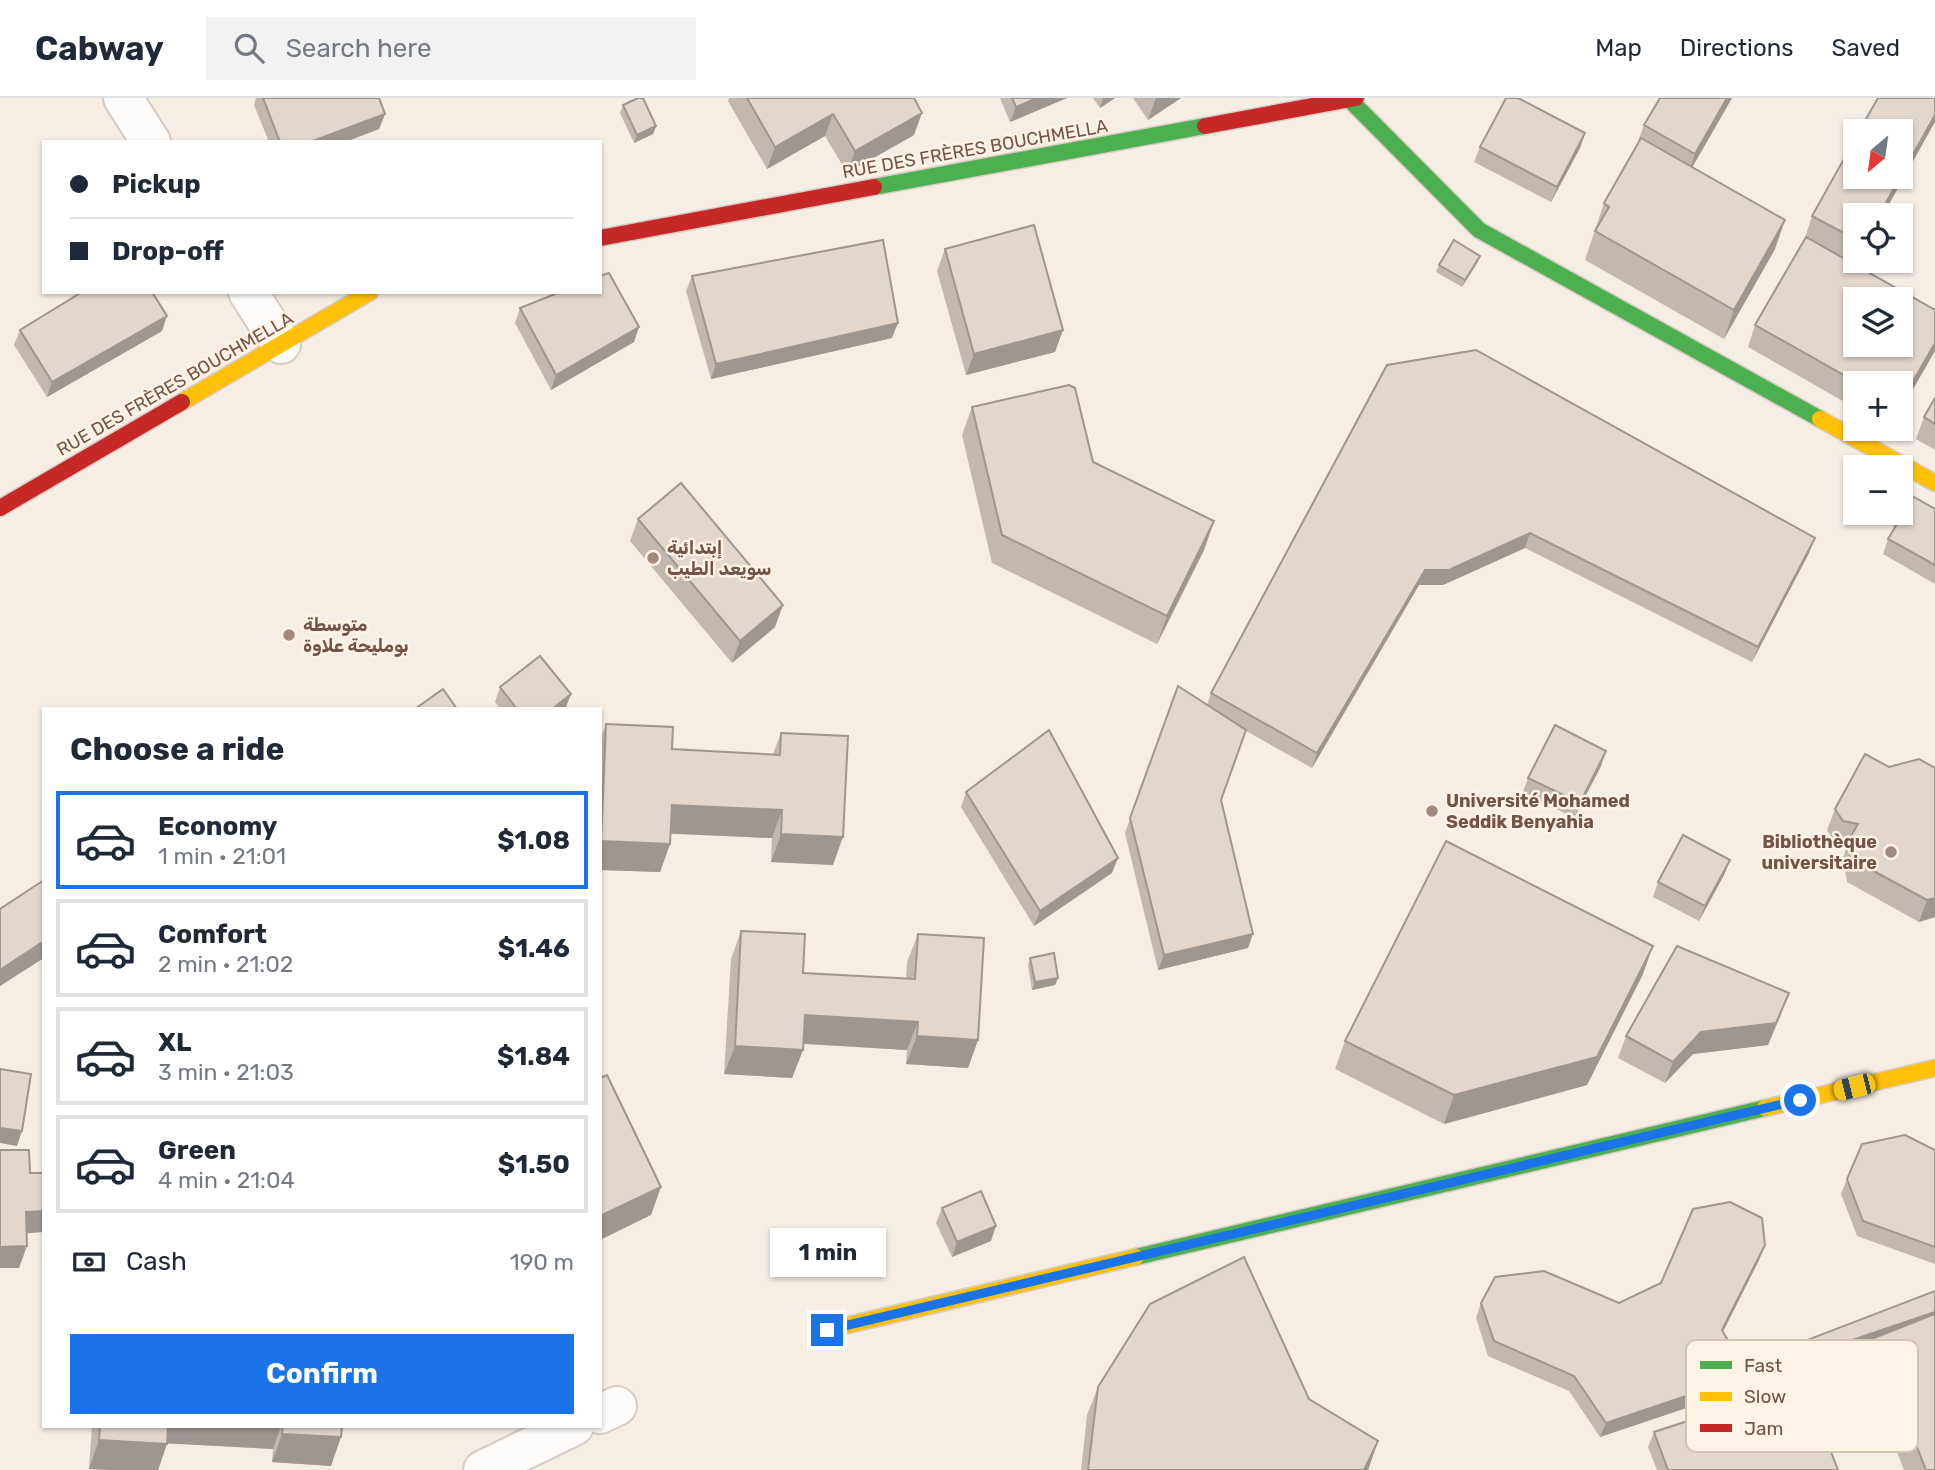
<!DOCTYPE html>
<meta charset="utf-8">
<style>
:root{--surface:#fff;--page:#f2f2f3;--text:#1f2937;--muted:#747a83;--line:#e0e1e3;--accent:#1a73e8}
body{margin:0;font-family:Rubik,Vazirmatn,sans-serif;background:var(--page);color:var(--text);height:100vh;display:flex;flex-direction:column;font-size:26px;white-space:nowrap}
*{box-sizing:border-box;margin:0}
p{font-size:23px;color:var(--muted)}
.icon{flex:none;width:38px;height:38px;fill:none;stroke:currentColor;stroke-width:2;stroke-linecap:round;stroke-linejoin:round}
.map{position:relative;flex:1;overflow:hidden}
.details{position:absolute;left:42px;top:609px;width:560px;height:721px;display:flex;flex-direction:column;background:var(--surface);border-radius:0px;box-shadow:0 2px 5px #0004}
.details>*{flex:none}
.hud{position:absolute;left:42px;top:42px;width:560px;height:154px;border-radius:0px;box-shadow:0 2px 5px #0004;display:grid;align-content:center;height:154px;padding:0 28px;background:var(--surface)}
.needle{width:46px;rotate:209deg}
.tools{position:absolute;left:1843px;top:21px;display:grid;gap:14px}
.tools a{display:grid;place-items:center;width:70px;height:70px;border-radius:0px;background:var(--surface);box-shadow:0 2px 5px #0004;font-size:35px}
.end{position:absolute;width:32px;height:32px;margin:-16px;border:9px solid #1a73e8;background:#fff;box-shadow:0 0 0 4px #fff}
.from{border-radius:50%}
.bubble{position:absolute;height:49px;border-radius:0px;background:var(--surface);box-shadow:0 2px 5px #0004;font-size:23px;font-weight:700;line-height:49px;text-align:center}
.car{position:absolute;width:21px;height:42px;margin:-21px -10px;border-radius:9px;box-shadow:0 0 5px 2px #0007;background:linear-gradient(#f5c518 24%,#345 0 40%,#f5c518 0 76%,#345 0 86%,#f5c518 0)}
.hud b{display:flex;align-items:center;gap:24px;height:66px;font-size:26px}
.hud b+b{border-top:2px solid var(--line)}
.hud i{width:18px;height:18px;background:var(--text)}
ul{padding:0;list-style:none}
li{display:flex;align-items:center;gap:21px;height:98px;margin:0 14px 10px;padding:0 14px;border:4px solid var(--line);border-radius:0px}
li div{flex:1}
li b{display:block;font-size:26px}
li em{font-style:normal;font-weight:700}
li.active{border-color:var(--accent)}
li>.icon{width:63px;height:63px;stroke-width:1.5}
h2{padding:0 28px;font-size:32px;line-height:84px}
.pay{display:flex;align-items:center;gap:18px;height:77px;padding:0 28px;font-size:26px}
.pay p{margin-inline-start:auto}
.cta{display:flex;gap:14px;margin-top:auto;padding:14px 28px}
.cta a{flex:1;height:80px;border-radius:0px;background:var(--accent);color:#fff;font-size:28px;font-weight:700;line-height:80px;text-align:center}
header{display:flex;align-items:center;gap:42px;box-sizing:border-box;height:98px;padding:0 35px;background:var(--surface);border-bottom:2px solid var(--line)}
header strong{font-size:33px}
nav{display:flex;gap:38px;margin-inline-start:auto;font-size:24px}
.search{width:490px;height:63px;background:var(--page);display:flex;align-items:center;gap:18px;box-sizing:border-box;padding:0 24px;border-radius:0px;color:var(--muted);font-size:26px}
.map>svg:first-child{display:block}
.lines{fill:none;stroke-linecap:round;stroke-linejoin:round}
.street-casing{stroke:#d7cbc3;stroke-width:42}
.fast-casing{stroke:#d7cbc2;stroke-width:19}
.slow-casing{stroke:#d7cbc2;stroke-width:19}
.jam-casing{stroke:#d7cbc2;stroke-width:19}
.street{stroke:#fefcfb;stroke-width:38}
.fast{stroke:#4caf50;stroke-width:16}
.slow{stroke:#ffc107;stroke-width:16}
.jam{stroke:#c62828;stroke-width:16}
.wall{fill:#c2b8b0}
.shaded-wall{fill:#9e9690}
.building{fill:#e2d6cd;stroke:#9e9690;stroke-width:2;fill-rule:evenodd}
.route{stroke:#1a73e8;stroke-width:9}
.poi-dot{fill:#a2897d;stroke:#fff3e5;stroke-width:2.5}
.labels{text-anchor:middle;stroke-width:5;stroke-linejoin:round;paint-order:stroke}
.street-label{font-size:18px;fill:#745345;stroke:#fff3e5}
.poi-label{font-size:18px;font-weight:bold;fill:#745345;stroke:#fff3e5;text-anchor:start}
.key{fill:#fff3e5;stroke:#d5c3b5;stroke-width:2}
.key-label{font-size:19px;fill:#745345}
</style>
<header>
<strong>Cabway</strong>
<div class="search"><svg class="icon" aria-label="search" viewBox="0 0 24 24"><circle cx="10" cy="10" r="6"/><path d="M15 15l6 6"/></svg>Search here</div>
<nav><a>Map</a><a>Directions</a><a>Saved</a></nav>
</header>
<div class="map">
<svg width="1935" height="1372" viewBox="0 0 1935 1372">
<rect width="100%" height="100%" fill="#f6eee5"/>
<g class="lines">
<defs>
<g id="street">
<polyline points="123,0 151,44"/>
<polyline points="248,194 281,246"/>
<polyline points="600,1316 617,1308"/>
<polyline points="483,1372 574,1328"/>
</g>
<g id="fast">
<polyline points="1349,1 1479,132 1820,321"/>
<polyline points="874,89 1205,28"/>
<polyline points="1136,1159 1765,1010"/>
</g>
<g id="slow">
<polyline points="182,304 370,194"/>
<polyline points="1820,321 1935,385"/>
<polyline points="1765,1010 1935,970"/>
<polyline points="827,1232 1136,1159"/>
</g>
<g id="jam">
<polyline points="1205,28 1356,0"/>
<polyline points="600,140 874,89"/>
<polyline points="0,410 182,304"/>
</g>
</defs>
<use href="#street" class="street-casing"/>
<use href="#fast" class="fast-casing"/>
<use href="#slow" class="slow-casing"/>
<use href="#jam" class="jam-casing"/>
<use href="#street" class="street"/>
<use href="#fast" class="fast"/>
<use href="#slow" class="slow"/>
<use href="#jam" class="jam"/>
</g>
<g class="wall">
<polygon points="256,0 379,0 385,16 379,31 345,44 269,44 254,7"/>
<polygon points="729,0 914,0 914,37 847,75 825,38 767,71 728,3"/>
<polygon points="1000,0 1067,0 1010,24"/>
<polygon points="1093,0 1115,0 1100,10"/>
<polygon points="1133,0 1181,0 1148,22"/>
<polygon points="1732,0 1692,70 1775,151 1724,241 1585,162 1604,105 1637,46 1644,27"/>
<polygon points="623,7 656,28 653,36 634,45 620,15"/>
<polygon points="1585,35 1580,50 1551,104 1474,64 1480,49"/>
<polygon points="1855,117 1855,163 1858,163 1856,167 1900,285 1855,285 1855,310 1748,249 1755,227 1805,140 1812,118"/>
<polygon points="945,151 1063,232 1055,254 966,277 937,173"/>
<polygon points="1480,158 1477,165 1462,189 1436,174 1439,167"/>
<polygon points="692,178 892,240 711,281 686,193"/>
<polygon points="520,210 634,244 551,292 515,225"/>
<polygon points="20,232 162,233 47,299 14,247"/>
<polygon points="1387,267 1809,455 1752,564 1525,450 1443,487 1419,487 1312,670 1246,633 1221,702 1248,850 1158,872 1125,735 1178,588 1207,607 1211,595"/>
<polygon points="1935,300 1935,352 1916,341 1924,319"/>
<polygon points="972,309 1093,364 1214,423 1204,452 1157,546 992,465 962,337"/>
<polygon points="1855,382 1855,406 1847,402"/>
<polygon points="1900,391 1935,411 1935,486 1883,456 1888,441 1895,429 1870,415 1900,415"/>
<polygon points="638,421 775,529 732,565 630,443"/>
<polygon points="500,589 571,596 565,611 500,611 495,604"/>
<polygon points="606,626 672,651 773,656 781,635 833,767 771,764 772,740 671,736 670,746 660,774 600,772 600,642"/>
<polygon points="1865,656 1935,819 1919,824 1847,784 1843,760 1847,747 1835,745 1827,732 1835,711"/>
<polygon points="1601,668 1574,720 1523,694 1528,680"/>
<polygon points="966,694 1112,775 1034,828 961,709"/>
<polygon points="1730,762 1724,777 1699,823 1653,799 1658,784"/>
<polygon points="741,833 803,875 906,881 907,864 918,836 978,942 968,970 906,966 907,952 803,946 803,952 792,980 724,976 731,861"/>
<polygon points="1030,860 1058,880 1055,887 1032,892 1028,867"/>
<polygon points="1643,876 1587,987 1444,1026 1335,971 1345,943"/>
<polygon points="1781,917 1768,947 1693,956 1665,985 1618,960 1626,938"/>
<polygon points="1935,1052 1935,1166 1857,1138 1841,1096 1847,1081"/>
<polygon points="942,1110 991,1143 952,1159 936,1125"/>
<polygon points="1759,1162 1723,1234 1742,1267 1935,1193 1935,1372 1904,1372 1864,1268 1871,1248 1600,1339 1569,1293 1488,1258 1476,1220 1481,1205 1619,1205"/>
<polygon points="1098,1289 1309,1301 1378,1343 1368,1372 1081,1372 1087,1317"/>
<polygon points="92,1328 342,1328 331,1368 272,1364 273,1351 167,1345 158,1372 114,1372 89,1371"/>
<polygon points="1654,1334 1838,1372 1657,1372 1648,1349"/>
</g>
<g class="shaded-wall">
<polygon points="1037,0 1067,0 1010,24 1016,9"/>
<polygon points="1103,0 1115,0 1100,10"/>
<polygon points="1156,0 1181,0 1148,22"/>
<polygon points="1727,0 1732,0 1687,78 1695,56"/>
<polygon points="922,15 914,37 847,75 855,53"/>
<polygon points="385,16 379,31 345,44 310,44"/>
<polygon points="833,16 825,38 767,71 775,49"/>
<polygon points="1935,17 1935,24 1883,117 1879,117"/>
<polygon points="656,28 653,36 634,45 637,37"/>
<polygon points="1585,35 1580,50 1551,104 1557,89"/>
<polygon points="1785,122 1775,151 1724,241 1734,212"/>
<polygon points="1480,158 1477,165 1462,189 1465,182"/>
<polygon points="167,218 162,233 47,299 52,284"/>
<polygon points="898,225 892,240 711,281 716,266"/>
<polygon points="639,229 634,244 551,292 556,277"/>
<polygon points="1063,232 1055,254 966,277 974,256"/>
<polygon points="1935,245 1935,253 1900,314 1900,306"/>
<polygon points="1214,423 1204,452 1157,546 1167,518"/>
<polygon points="1530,435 1525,450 1443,487 1419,487 1312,670 1317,655 1425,472"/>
<polygon points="1815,440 1809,455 1752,564 1758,549"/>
<polygon points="783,507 775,529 732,565 740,543"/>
<polygon points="571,596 565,611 552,611"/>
<polygon points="1606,653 1601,668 1574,720 1580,705"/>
<polygon points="672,707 782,712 772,740 662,735"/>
<polygon points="781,736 843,739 833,767 771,764"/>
<polygon points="601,743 670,746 660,774 600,772 600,746"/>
<polygon points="1118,760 1112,775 1034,828 1040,813"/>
<polygon points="1730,762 1724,777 1699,823 1705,808"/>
<polygon points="1935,800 1935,819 1919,824 1927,802"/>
<polygon points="1253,836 1248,850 1158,872 1164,857"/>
<polygon points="44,843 44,860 0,888 0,872"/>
<polygon points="1653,848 1643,876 1587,987 1444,1026 1454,997"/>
<polygon points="1058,880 1055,887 1032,892 1035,884"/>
<polygon points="1789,895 1768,947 1693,956 1665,985 1673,964 1701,934"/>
<polygon points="805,917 918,924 907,952 794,945"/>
<polygon points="917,938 978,942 968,970 906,966"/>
<polygon points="735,948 803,952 792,980 724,976"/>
<polygon points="0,1030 22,1033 17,1048 0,1045"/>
<polygon points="661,1089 651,1117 600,1142 600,1118"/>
<polygon points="44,1113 44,1134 18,1136 26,1114"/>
<polygon points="996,1128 991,1143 952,1159 957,1144"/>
<polygon points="1765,1147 1759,1162 1716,1247 1722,1232"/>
<polygon points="27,1148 19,1170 0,1170 0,1149"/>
<polygon points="1935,1214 1935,1227 1874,1240 1871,1248 1600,1339 1606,1325"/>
<polygon points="165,1328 281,1328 273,1351 159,1345"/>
<polygon points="282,1336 341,1339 331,1368 272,1364"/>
<polygon points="99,1342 167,1346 158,1372 114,1372 89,1371"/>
<polygon points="1378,1343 1368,1372 1364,1372"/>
</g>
<g class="building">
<polygon points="263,0 379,0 385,16 310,44 280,44"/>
<polygon points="638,0 643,0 656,28 637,37 623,7"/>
<polygon points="747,0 914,0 922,15 855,53 833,16 775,49"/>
<polygon points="1012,0 1037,0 1016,9"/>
<polygon points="1506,0 1518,0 1585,35 1557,89 1480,49"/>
<polygon points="1660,0 1727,0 1695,56 1644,27"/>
<polygon points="1878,0 1935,0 1935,17 1879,117 1855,117 1855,141 1812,118 1855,41 1855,79 1900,79 1900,33 1859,33"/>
<polygon points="1641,40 1785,122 1734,212 1595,133 1609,109 1604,105"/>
<polygon points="1034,127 1063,232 974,256 945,151"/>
<path d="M1806,139L1935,212V245L1900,306V285H1858L1755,227ZM1855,201H1900V247H1855Z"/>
<polygon points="883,142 898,225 716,266 692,178"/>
<polygon points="1454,142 1480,158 1465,182 1439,167"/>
<polygon points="609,175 639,229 556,277 520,210 560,194 600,194 600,178"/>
<polygon points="82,194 152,194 167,218 52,284 20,232"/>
<polygon points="1476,252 1815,440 1758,549 1530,435 1449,472 1425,472 1317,655 1211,595 1387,267"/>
<polygon points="1069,287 1075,290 1093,364 1214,423 1167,518 1002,437 972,309"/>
<polygon points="1935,300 1935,326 1924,319"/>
<polygon points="681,385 783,507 740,543 638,421"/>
<polygon points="1900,391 1935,411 1935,467 1888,441 1903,416 1900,414"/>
<polygon points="540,558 571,596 552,611 517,611 500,589"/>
<polygon points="1178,588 1246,632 1221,702 1253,836 1164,857 1130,720"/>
<polygon points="443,591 457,611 415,611"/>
<polygon points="606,626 673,629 672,651 780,657 781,635 848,638 843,739 781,736 782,712 672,707 670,746 601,743"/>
<polygon points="1555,627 1606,653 1580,705 1528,680"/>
<polygon points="1049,632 1118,760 1040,813 966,694"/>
<polygon points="1865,656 1889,669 1919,661 1935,670 1935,800 1927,802 1855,763 1851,738 1858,726 1843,723 1835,711"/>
<polygon points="1683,737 1730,762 1705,808 1658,784"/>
<polygon points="1446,743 1653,848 1597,959 1454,997 1345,943"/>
<polygon points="44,782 44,843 0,872 0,811"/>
<polygon points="741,833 805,836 803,875 915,881 918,836 984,840 978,942 917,938 918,924 805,917 803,952 735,948"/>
<polygon points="1677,848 1789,895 1776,925 1701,934 1673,964 1626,938"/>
<polygon points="1054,855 1058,880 1035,884 1030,860"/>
<polygon points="0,971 31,976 22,1033 0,1030"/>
<polygon points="607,977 661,1089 600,1118 600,980"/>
<polygon points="1905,1037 1935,1052 1935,1149 1863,1123 1847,1081 1862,1046"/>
<polygon points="0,1052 29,1052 30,1075 44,1075 44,1113 26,1114 27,1148 0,1149"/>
<polygon points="981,1093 996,1128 957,1144 942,1110"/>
<polygon points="1730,1104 1762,1120 1765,1147 1722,1232 1742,1267 1935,1193 1935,1214 1606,1325 1574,1278 1494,1243 1481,1205 1495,1179 1544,1173 1619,1205 1661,1185 1693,1111"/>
<polygon points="1244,1159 1309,1301 1378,1343 1364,1372 1088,1372 1098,1289 1150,1206"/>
<polygon points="1935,1216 1935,1372 1926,1372 1874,1240"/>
<polygon points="1804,1285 1838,1372 1668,1372 1654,1334"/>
<polygon points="100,1328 168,1328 167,1346 99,1342"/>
<polygon points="283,1328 342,1328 341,1339 282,1336"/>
</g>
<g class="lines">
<polyline class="route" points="827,1232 1800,1002"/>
</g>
<g class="poi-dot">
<circle cx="653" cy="460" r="7"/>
<circle cx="289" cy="537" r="7"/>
<circle cx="1432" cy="713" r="7"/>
<circle cx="1891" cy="754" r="7"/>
</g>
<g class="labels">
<g class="street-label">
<text transform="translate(975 51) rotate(-10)" y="6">RUE DES FRÈRES BOUCHMELLA</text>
<text transform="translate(175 286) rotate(-30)" y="6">RUE DES FRÈRES BOUCHMELLA</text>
</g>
<g class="poi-label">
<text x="667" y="456">إبتدائية<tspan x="667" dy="21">سويعد الطيب</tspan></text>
<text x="303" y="533">متوسطة<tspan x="303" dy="21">بومليحة علاوة</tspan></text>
<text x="1446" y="709">Université Mohamed<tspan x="1446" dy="21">Seddik Benyahia</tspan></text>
<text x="1877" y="750" text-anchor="end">Bibliothèque<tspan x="1877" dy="21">universitaire</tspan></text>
</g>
</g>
<rect x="1686" y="1242" width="232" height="112" rx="10" class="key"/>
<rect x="1700" y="1263" width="32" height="8" fill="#4caf50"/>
<rect x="1700" y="1294" width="32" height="9" fill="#ffc107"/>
<rect x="1700" y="1326" width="32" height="8" fill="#c62828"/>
<g class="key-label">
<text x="1744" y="1274">Fast</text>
<text x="1744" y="1305">Slow</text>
<text x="1744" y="1337">Jam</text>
</g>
</svg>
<div class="tools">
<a><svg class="needle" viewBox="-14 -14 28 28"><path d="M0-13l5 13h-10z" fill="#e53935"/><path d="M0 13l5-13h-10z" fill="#747a83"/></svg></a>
<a><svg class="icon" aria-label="locate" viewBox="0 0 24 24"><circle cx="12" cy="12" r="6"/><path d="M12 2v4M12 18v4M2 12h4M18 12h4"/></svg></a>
<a><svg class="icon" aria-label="layers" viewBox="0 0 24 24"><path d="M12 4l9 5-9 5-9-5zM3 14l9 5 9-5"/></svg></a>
<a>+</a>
<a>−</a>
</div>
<i class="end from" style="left:1800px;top:1002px"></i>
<i class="end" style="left:827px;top:1232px"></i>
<div class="bubble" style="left:770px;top:1130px;width:116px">1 min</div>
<i class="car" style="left:1854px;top:989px;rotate:256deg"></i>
<div class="hud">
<b><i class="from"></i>Pickup</b>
<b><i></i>Drop-off</b>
</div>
<section class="details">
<h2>Choose a ride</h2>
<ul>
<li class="active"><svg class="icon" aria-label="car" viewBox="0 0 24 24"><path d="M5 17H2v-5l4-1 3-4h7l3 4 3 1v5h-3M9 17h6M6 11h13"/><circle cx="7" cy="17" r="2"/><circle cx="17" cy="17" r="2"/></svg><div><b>Economy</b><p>1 min · 21:01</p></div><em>$1.08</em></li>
<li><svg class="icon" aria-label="car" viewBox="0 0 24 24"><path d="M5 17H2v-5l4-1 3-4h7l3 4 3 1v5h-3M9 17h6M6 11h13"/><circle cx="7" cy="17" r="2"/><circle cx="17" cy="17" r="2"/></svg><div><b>Comfort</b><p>2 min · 21:02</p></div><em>$1.46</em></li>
<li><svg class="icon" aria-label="car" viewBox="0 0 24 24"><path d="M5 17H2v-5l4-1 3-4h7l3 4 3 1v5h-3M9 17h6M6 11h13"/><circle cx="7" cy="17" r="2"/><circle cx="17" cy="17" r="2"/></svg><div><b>XL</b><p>3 min · 21:03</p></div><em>$1.84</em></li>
<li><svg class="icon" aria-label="car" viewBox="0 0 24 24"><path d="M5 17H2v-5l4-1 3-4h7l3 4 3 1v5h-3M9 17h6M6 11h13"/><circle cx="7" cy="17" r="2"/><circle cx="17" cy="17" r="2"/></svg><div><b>Green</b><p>4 min · 21:04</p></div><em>$1.50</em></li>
</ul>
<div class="pay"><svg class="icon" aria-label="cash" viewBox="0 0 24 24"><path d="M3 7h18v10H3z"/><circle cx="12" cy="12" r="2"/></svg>Cash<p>190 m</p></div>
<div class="cta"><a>Confirm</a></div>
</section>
</div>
